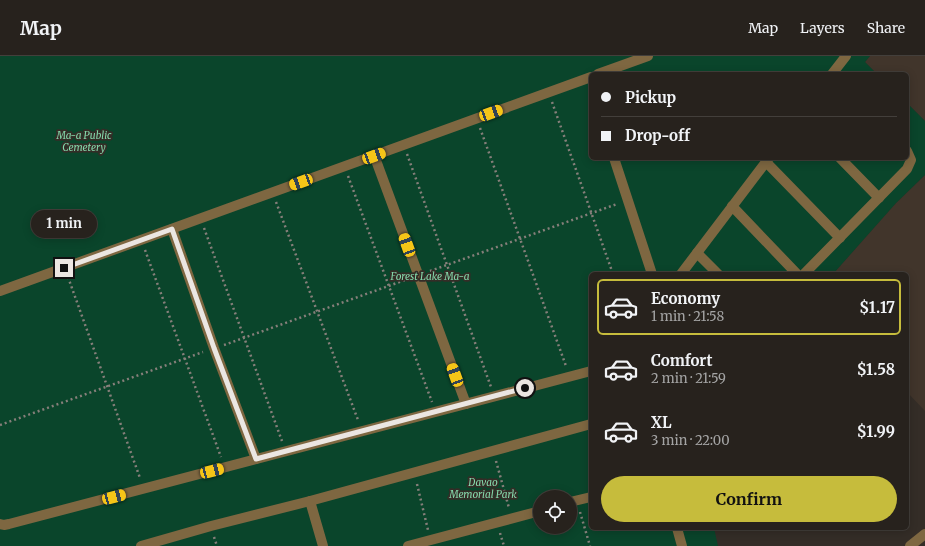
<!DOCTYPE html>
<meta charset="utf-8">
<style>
:root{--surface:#27221d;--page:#2f2a26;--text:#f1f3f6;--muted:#a4a4a4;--line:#433f3b;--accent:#c6bc3c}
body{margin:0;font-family:Merriweather,serif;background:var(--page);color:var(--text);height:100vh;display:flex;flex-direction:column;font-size:15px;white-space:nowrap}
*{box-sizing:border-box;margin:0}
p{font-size:13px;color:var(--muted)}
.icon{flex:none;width:22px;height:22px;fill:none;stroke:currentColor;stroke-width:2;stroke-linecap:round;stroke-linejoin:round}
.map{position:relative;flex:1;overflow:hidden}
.details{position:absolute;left:589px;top:216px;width:320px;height:258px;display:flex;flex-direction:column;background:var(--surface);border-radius:6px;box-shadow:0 2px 10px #0003,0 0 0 1px var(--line)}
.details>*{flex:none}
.hud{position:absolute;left:589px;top:16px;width:320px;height:88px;border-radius:6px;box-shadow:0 2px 10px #0003,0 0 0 1px var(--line);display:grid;align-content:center;height:88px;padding:0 12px;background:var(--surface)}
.buttons{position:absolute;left:533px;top:434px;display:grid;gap:8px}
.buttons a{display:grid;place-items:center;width:44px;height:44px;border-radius:50%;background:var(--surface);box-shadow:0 2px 10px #0003,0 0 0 1px var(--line);font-size:20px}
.end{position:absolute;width:18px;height:18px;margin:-9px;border:5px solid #ebe6e2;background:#111;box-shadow:0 0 0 2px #111}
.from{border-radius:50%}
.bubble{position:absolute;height:28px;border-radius:14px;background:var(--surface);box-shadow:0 2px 10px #0003,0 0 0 1px var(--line);font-size:13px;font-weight:700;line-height:28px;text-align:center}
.car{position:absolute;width:12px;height:24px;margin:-12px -6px;border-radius:5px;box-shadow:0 0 3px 1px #0007;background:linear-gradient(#f5c518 24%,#345 0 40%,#f5c518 0 76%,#345 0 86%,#f5c518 0)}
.hud b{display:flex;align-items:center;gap:14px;height:38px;font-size:15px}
.hud b+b{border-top:1px solid var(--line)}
.hud i{width:10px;height:10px;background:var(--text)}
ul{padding:7px 0 0;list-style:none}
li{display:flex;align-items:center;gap:12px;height:56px;margin:0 8px 6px;padding:0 4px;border:2px solid transparent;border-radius:6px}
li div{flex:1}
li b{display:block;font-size:15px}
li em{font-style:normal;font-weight:700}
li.on{border-color:var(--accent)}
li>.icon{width:36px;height:36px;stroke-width:1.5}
.action{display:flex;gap:8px;margin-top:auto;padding:8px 12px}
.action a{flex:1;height:46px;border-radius:24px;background:var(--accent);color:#111;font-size:16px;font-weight:700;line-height:46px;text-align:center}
header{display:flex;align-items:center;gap:24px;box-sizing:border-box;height:56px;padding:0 20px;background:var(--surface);border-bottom:1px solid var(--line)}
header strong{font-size:19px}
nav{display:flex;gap:22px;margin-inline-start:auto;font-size:14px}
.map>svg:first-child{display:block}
.built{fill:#41352b}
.green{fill:#0a452b;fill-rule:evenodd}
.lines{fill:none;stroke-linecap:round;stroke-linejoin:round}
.path{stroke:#867f7a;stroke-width:2.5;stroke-dasharray:2 3;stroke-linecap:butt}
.minor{stroke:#7e6741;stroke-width:10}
.route{stroke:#ebe6e2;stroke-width:5}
.labels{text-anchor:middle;stroke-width:3.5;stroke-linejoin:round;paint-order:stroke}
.park-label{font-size:10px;font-style:italic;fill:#86dbad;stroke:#342d27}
</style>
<header>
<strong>Map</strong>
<nav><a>Map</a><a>Layers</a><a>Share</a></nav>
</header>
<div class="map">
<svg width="925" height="490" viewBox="0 0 925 490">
<rect width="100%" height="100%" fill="#342d27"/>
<g class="built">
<polygon points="870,0 925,0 925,65 907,47 907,18 877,18 865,6"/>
<polygon points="925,119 925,355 907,336 907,218 833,218 896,147"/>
</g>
<path class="green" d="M0,0H870L865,6L877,18H591V102H907V47L925,65V119L896,147L833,218H591V472H714L718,490H0ZM540,441H570V471H540Z"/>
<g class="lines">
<g class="path">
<polyline points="552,46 613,218"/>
<polyline points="480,72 566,310"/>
<polyline points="407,98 491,331"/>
<polyline points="348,120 432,346"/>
<polyline points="276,146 358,364"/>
<polyline points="204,172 282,385"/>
<polyline points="145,194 221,401"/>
<polyline points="430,215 617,148"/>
<polyline points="68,221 140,422"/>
<polyline points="224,289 408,223"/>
<polyline points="0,369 203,296"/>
<polyline points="496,405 509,452"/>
<polyline points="417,428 428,474"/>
<polyline points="580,456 590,490"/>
<polyline points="500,477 504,490"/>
<polyline points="214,481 217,490"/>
</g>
<g class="minor">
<polyline points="598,18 648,0"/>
<polyline points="832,18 846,0"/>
<polyline points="374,99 466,348"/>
<polyline points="614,102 652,218"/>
<polyline points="840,102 879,142"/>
<polyline points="766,106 840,182"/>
<polyline points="732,150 797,218"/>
<polyline points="172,173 214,292 256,403"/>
<polyline points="697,197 718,218"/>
<polyline points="681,218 769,102"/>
<polyline points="804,218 907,113 911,104 907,95"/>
<polyline points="0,235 591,21"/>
<polyline points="310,445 323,490"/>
<polyline points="570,446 591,441"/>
<polyline points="0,468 4,469 9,468 591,315"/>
<polyline points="677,472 682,490"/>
<polyline points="141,490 211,470 310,445 591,368"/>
<polyline points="408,490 540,455"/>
<polyline points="910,490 925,478"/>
</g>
</g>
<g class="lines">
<polyline class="route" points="64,212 172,173 214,292 256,403 525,332"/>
</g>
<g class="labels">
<g class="park-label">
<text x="84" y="83">Ma-a Public<tspan x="84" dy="12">Cemetery</tspan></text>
<text x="430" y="224">Forest Lake Ma-a</text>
<text x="483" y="430">Davao<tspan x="483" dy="12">Memorial Park</tspan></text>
</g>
</g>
</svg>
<div class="buttons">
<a><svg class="icon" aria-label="locate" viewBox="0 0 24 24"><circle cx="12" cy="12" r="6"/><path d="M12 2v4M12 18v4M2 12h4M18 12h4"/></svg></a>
</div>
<i class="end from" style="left:525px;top:332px"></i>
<i class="end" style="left:64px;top:212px"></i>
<div class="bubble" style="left:31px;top:154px;width:66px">1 min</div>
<i class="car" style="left:491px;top:57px;rotate:70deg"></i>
<i class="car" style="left:374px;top:100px;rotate:70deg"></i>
<i class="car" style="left:301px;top:126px;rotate:250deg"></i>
<i class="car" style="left:407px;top:189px;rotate:340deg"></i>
<i class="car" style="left:455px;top:319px;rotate:340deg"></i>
<i class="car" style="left:212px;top:415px;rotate:75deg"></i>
<i class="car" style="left:114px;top:441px;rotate:75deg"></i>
<div class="hud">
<b><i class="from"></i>Pickup</b>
<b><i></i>Drop-off</b>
</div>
<section class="details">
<ul>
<li class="on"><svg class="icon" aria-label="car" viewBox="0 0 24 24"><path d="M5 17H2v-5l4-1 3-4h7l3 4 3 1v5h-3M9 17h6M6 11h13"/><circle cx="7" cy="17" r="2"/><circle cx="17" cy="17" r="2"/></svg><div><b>Economy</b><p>1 min · 21:58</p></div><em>$1.17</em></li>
<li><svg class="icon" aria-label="car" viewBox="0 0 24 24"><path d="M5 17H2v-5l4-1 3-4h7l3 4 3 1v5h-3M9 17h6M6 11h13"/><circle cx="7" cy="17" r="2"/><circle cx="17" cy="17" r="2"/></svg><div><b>Comfort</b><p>2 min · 21:59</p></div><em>$1.58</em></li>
<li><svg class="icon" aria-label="car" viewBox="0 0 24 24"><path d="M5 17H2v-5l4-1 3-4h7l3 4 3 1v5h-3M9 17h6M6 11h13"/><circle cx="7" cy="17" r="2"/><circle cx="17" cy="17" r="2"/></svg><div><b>XL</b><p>3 min · 22:00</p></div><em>$1.99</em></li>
</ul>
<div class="action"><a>Confirm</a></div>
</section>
</div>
